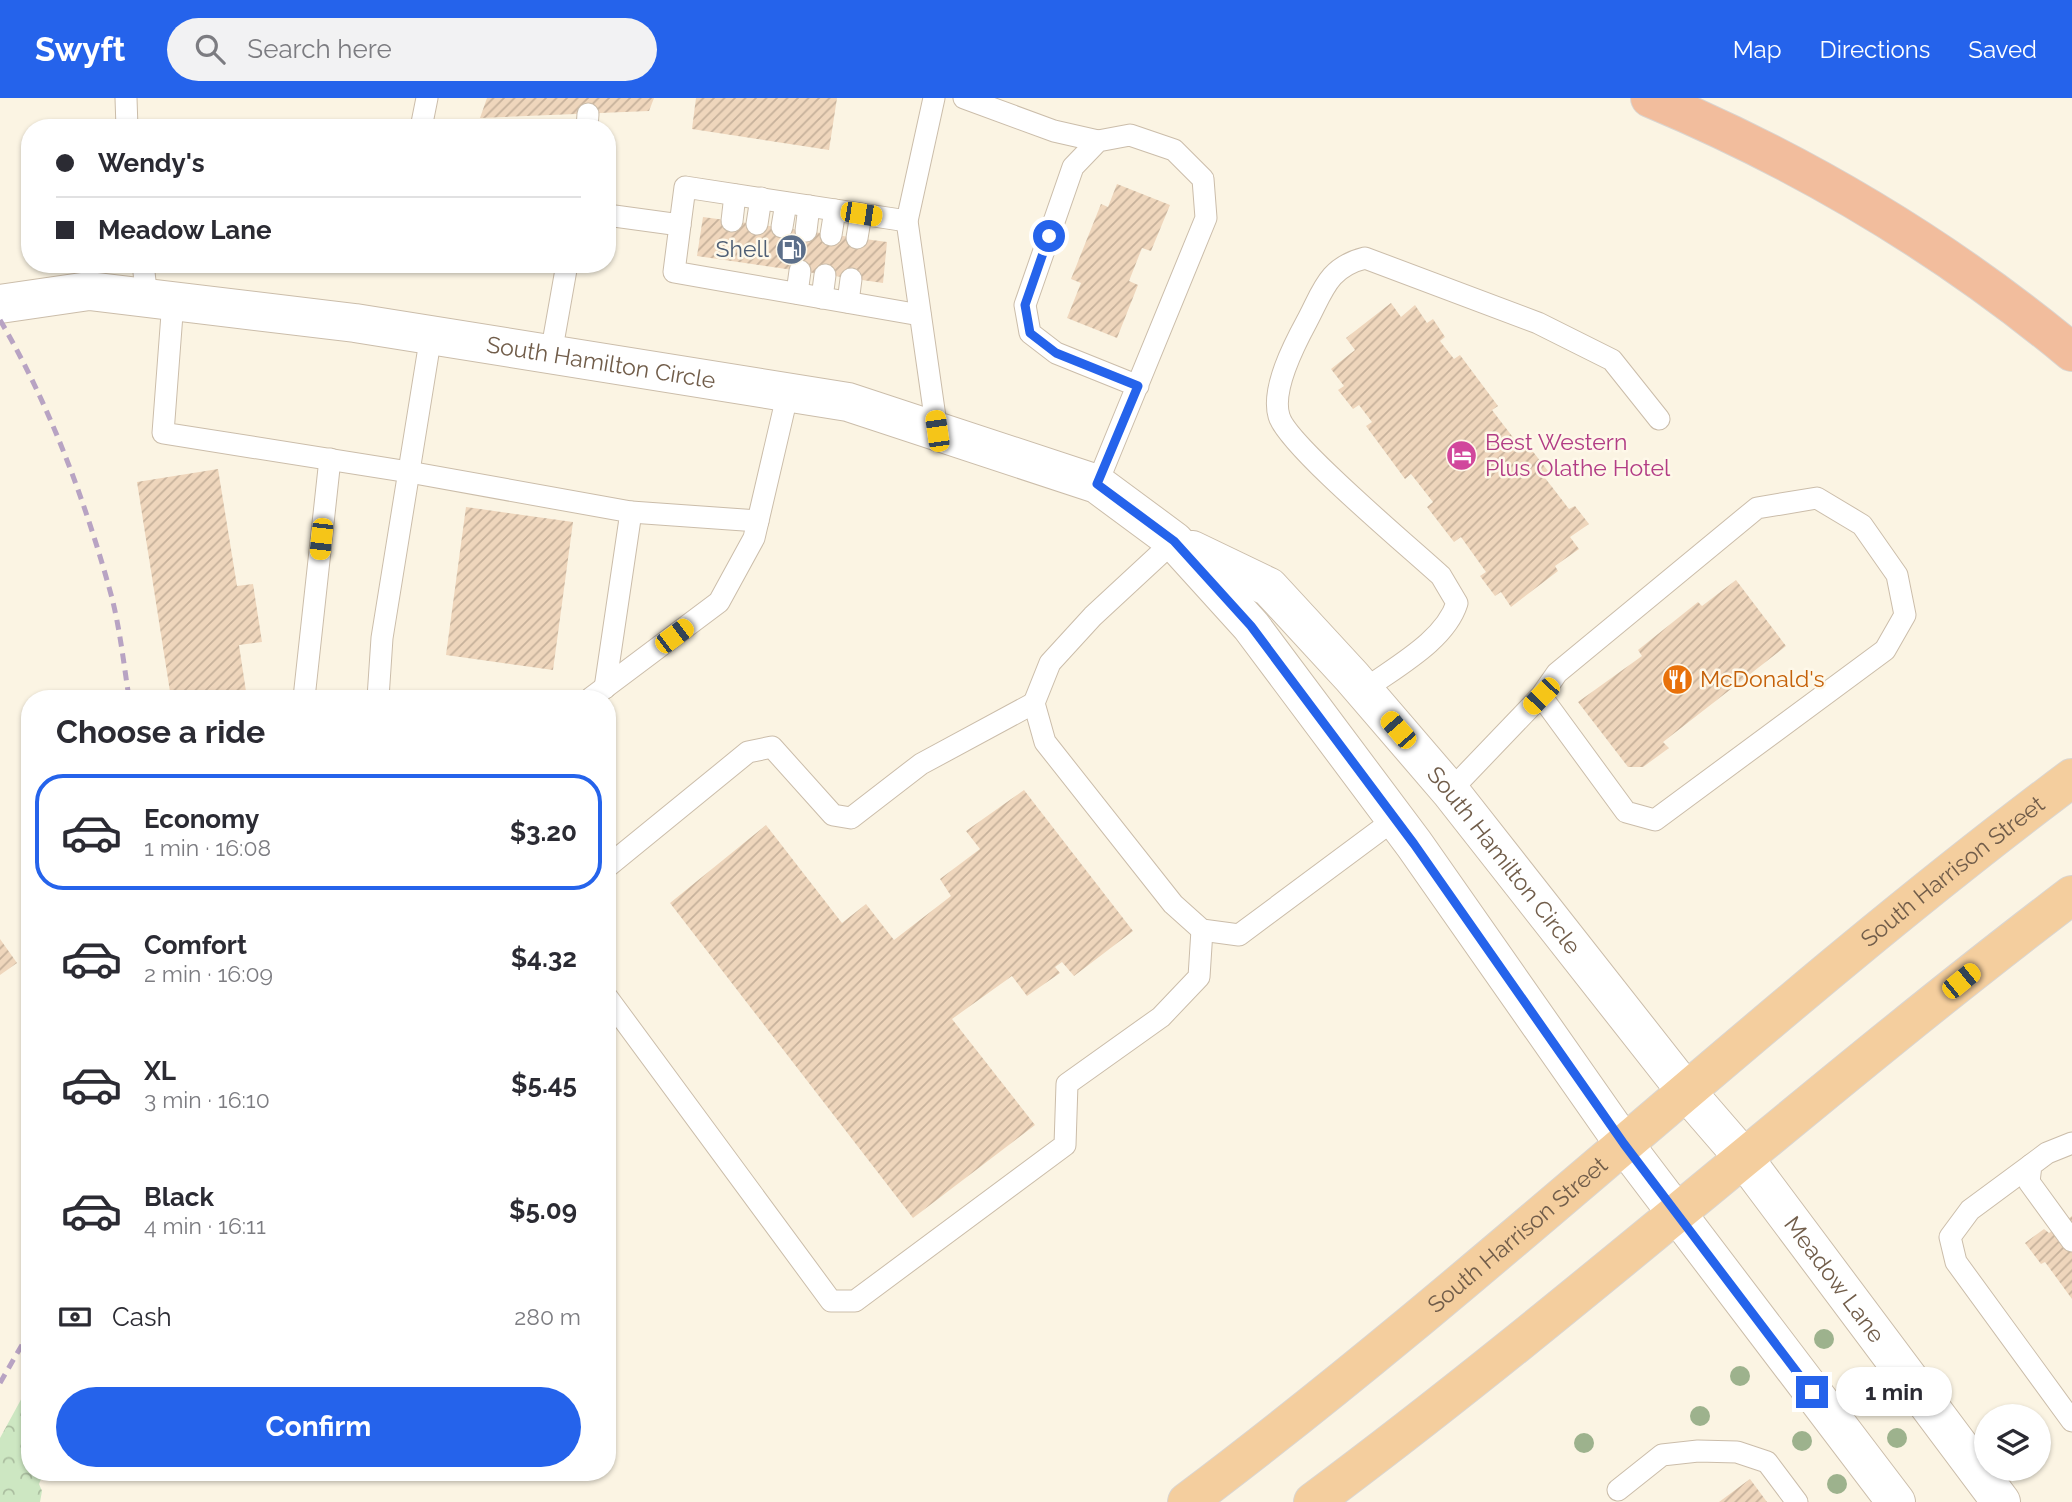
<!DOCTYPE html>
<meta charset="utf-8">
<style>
:root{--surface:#fff;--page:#f2f2f3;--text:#2b2b33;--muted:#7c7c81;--line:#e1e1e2;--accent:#2563eb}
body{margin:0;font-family:Raleway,sans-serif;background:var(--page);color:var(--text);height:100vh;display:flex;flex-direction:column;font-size:26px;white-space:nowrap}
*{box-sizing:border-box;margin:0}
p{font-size:23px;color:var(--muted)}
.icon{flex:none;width:38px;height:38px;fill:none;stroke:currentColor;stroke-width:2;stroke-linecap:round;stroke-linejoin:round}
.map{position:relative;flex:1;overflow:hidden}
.details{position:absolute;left:21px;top:592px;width:595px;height:791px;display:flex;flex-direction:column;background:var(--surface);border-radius:28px;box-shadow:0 2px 5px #0004}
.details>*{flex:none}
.guide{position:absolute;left:21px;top:21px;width:595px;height:154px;border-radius:28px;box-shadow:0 2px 5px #0004;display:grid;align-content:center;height:154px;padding:0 35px;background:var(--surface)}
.buttons{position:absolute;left:1974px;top:1306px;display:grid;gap:14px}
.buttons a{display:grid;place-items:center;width:77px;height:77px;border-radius:50%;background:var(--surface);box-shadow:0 2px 5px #0004;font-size:35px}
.end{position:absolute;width:32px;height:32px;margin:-16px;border:9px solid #2563eb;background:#fff;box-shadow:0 0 0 4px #fff}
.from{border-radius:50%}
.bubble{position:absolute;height:49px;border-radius:24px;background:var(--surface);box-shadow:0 2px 5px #0004;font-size:23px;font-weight:700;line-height:49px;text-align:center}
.car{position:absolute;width:21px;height:42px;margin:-21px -10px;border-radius:9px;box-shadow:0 0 5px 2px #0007;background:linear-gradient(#f5c518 24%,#345 0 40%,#f5c518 0 76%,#345 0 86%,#f5c518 0)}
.guide b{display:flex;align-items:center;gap:24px;height:66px;font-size:26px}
.guide b+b{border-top:2px solid var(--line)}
.guide i{width:18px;height:18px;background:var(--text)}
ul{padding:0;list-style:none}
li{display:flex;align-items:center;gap:21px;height:116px;margin:0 14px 10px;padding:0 21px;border:4px solid transparent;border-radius:28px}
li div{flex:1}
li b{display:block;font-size:26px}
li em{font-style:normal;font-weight:700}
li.on{border-color:var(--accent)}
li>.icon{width:63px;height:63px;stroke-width:1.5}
h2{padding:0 35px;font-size:32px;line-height:84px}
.pay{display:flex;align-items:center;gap:18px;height:77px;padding:0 35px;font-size:26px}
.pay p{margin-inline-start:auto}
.button{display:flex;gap:14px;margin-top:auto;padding:14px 35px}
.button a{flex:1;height:80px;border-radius:42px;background:var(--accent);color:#fff;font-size:28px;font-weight:700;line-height:80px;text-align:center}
header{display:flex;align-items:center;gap:42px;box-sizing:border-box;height:98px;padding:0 35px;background:var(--accent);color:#fff}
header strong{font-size:33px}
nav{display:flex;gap:38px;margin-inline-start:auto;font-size:24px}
.search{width:490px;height:63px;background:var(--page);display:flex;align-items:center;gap:18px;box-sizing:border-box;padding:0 24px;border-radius:38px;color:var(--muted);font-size:26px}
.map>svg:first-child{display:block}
.forest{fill:url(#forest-crowns)}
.building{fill:url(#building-hatch)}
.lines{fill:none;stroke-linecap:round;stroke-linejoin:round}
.service-casing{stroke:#cbbdaa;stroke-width:23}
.minor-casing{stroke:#cbbdaa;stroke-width:40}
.trunk-casing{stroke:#dad5d0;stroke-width:40}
.motorway-casing{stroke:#dad5d0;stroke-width:40}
.service{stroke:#fff;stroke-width:21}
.minor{stroke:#fff;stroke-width:38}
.trunk{stroke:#f4ce9e;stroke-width:38}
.motorway{stroke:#f2bd9d;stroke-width:38}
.rail{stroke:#b8a3c3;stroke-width:5;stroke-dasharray:10 7;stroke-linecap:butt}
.tree{fill:#9db28d}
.route{stroke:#2563eb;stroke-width:9}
.labels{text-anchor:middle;stroke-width:5;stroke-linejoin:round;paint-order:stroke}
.service-label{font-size:23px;fill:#4e5e75;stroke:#fef8e9;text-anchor:end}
.street-label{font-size:23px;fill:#715d4a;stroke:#fef8e9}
.hotel-label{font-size:23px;fill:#b23c85;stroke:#fef8e9;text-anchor:start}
.food-label{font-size:23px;fill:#c56008;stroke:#fef8e9;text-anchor:start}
</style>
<header>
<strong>Swyft</strong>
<div class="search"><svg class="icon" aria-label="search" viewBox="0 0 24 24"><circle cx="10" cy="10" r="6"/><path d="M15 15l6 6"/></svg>Search here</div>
<nav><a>Map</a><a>Directions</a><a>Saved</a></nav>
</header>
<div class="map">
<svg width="2072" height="1404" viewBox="0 0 2072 1404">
<defs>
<pattern id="forest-crowns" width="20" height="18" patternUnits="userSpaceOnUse" patternTransform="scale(1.75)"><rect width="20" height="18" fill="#cde7c2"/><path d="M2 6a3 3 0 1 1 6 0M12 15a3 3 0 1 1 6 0" fill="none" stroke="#abbea0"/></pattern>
<pattern id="building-hatch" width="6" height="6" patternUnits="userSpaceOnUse" patternTransform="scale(1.75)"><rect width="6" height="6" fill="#efd6bc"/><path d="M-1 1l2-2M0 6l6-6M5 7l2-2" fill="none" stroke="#c6b19b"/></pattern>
</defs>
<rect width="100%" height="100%" fill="#fbf4e3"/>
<polygon class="forest" points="30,1285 30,1374 44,1374 39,1386 42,1393 40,1404 0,1404 0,1340"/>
<g class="building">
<polygon points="487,0 654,0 649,13 480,20"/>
<polygon points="696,0 837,0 829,52 692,31"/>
<polygon points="1117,86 1170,107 1151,153 1142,150 1129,183 1138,187 1117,240 1067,220 1081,185 1071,181 1101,106 1108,109"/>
<polygon points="703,119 887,144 883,185 697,158"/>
<polygon points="1391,205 1401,219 1415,207 1427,225 1433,221 1445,239 1440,243 1454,261 1460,257 1498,308 1492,312 1515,342 1521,338 1548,373 1542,376 1569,411 1575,408 1589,426 1570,439 1579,451 1555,468 1558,473 1511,509 1501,494 1495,498 1480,478 1486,474 1461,439 1454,444 1427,409 1433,404 1411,376 1405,381 1366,328 1372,324 1359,307 1353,311 1338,292 1344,288 1331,271 1355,252 1346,240"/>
<polygon points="218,371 237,488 253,486 262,544 239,547 247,600 171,600 137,384"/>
<polygon points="466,409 573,424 553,572 446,557"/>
<polygon points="1736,482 1786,548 1663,644 1669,650 1643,669 1628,669 1578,604 1642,558 1638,552 1698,504 1702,508"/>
<polygon points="1024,692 1133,833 1074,878 1062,864 1055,869 1060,875 1027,898 1012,878 952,921 1035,1027 913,1120 670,805 766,727 842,825 866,806 894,842 951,798 940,781 980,751 966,733"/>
<polygon points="0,841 17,865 0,877"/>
<polygon points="2072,1118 2072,1201 2045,1164 2041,1166 2025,1145 2044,1131 2049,1135"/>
<polygon points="1750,1381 1767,1404 1719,1404"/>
</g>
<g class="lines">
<defs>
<g id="service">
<polyline points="126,0 127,30"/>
<polyline points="934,0 907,123 937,333"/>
<polyline points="964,0 1054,33 1098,43"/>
<polyline points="421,30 427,0"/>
<polyline points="587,30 588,16"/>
<polyline points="607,117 680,127 674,174 920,217"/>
<polyline points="732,123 735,97"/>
<polyline points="757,126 761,100"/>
<polyline points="680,127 685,89 907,123"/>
<polyline points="782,129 786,105"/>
<polyline points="806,133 809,108"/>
<polyline points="831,137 835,112"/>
<polyline points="857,140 861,116"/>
<polyline points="143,166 147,200"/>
<polyline points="797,195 800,173"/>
<polyline points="822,200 825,177"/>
<polyline points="173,203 163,335 409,374 631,414 605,590"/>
<polyline points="848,204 851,181"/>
<polyline points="551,256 567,166"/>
<polyline points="1097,386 1206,120 1203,81 1174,52 1130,37 1098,43 1073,69 1025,207 1030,235 1056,255 1138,288"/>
<polyline points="631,414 758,423"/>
<polyline points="1174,443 1093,518 1050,565 1034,605 1045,644 1173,806 1202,832 1239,837 1395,721"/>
<path d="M1364,592C1395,569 1445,543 1457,505L1441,478C1413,452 1286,346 1279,318C1271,291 1294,247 1307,223C1323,193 1328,169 1365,160L1538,225L1612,262L1659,321"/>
<polyline points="304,600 330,361"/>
<polyline points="378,600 382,540 431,237"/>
<polyline points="591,600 719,504 754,440 788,294"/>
<polyline points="1450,693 1541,598 1557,575 1757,410 1817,400 1862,427 1897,477 1905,517 1885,552 1655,722 1626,714 1541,598"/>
<polyline points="607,769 748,654 772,649 833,717 851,720 921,666 1034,605"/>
<polyline points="607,899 831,1203 855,1203 1065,1047 1067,986 1161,919 1199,879 1202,832"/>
<polyline points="2072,1045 2047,1055 2031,1067 2029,1084 2072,1143"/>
<polyline points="2031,1067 1970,1112 1950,1139 1956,1164 2072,1323"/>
<polyline points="1618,1392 1662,1357 1698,1353 1737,1354 1767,1364 1797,1404"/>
</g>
<g id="minor">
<path id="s1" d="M0,206L89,193L355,225L848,304L1097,386L1174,443L1251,528L1414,746L1624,1046L1896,1404"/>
<path id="s2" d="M1192,452L1269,489L1352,579L1450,693L1685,992L1743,1059L2001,1404"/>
</g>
<g id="trunk">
<path id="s3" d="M1187,1404C1492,1175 1766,909 2072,680"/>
<path d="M1313,1404C1573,1211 1814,993 2072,797"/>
</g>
<path id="motorway" d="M1650,0C1803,64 1944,148 2072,254"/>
</defs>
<use href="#service" class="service-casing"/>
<use href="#minor" class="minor-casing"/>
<use href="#trunk" class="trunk-casing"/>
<use href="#motorway" class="motorway-casing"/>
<use href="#service" class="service"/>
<use href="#minor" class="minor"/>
<use href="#trunk" class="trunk"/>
<use href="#motorway" class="motorway"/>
<g class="rail">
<path d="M0,222C50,307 86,405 112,500C120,532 124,567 129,600"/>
<polyline points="0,1285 30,1233"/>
</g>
</g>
<g class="tree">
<circle cx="1824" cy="1241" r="10"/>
<circle cx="1740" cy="1278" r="10"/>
<circle cx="1870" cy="1305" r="10"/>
<circle cx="1700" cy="1318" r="10"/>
<circle cx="1897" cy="1340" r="10"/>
<circle cx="1802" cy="1343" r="10"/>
<circle cx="1584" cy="1345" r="10"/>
<circle cx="1837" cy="1386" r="10"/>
</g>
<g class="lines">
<polyline class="route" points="1049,138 1025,207 1030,235 1056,255 1138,288 1097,386 1174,443 1251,528 1414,746 1624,1046 1812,1294"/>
</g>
<defs>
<symbol id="fuel-disc" viewBox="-11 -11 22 22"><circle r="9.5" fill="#5c6f8a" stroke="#fef8e9"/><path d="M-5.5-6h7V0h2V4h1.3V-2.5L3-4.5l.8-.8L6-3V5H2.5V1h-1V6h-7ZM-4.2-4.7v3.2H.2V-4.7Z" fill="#fff"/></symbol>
<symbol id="hotel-disc" viewBox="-11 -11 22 22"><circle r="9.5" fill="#d1479c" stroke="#fef8e9"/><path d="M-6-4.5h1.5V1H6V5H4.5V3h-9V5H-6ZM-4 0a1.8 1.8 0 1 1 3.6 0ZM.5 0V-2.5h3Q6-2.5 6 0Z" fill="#fff"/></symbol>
<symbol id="restaurant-disc" viewBox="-11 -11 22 22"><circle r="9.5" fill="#e8710a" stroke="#fef8e9"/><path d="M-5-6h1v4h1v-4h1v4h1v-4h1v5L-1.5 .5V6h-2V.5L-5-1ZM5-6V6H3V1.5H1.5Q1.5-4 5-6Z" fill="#fff"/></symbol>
</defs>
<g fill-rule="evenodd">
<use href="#fuel-disc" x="774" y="134" width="35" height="35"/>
<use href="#hotel-disc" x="1444" y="340" width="35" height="35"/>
<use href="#restaurant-disc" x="1660" y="564" width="35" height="35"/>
</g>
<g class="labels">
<g class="service-label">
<text x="769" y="159">Shell</text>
</g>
<g class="street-label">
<text dy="8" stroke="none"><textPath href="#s1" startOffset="607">South Hamilton Circle</textPath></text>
<text dy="8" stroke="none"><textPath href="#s2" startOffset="446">South Hamilton Circle</textPath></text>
<text dy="8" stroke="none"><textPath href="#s3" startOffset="992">South Harrison Street</textPath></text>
<text dy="8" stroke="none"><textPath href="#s3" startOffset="425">South Harrison Street</textPath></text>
<text dy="8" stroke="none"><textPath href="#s2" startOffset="980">Meadow Lane</textPath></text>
</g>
<g class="hotel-label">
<text x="1485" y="352">Best Western<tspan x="1485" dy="26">Plus Olathe Hotel</tspan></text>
</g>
<g class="food-label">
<text x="1700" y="589">McDonald's</text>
</g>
</g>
</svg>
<div class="buttons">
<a><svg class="icon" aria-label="layers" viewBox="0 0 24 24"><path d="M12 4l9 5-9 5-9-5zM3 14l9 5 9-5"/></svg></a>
</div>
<i class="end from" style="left:1049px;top:138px"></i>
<i class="end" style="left:1812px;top:1294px"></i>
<div class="bubble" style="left:1836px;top:1269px;width:116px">1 min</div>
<i class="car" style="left:861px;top:116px;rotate:99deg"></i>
<i class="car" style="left:937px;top:333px;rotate:352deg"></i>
<i class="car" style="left:321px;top:441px;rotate:186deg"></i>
<i class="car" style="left:674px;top:538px;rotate:53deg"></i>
<i class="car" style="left:1541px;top:598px;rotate:224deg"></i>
<i class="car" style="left:1398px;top:632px;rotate:319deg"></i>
<i class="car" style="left:1961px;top:883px;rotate:51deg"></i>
<div class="guide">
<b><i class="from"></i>Wendy's</b>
<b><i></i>Meadow Lane</b>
</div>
<section class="details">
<h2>Choose a ride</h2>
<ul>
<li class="on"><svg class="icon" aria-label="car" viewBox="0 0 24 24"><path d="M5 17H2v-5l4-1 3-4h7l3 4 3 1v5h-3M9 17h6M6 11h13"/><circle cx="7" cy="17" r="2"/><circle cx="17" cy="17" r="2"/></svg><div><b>Economy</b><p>1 min · 16:08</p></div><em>$3.20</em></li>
<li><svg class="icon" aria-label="car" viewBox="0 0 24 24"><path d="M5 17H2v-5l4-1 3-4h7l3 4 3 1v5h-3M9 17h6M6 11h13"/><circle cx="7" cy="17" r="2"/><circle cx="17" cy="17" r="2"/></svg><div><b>Comfort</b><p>2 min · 16:09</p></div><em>$4.32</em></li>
<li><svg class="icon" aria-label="car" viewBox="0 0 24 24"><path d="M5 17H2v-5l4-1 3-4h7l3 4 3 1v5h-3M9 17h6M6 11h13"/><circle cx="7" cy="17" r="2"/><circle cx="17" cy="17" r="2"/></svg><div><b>XL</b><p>3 min · 16:10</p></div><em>$5.45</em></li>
<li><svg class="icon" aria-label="car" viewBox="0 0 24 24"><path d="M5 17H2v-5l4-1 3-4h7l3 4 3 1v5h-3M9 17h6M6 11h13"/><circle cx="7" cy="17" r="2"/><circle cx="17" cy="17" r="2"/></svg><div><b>Black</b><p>4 min · 16:11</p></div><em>$5.09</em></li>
</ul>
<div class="pay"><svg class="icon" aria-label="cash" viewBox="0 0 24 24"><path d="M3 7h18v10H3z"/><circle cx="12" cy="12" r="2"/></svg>Cash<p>280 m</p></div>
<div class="button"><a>Confirm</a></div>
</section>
</div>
